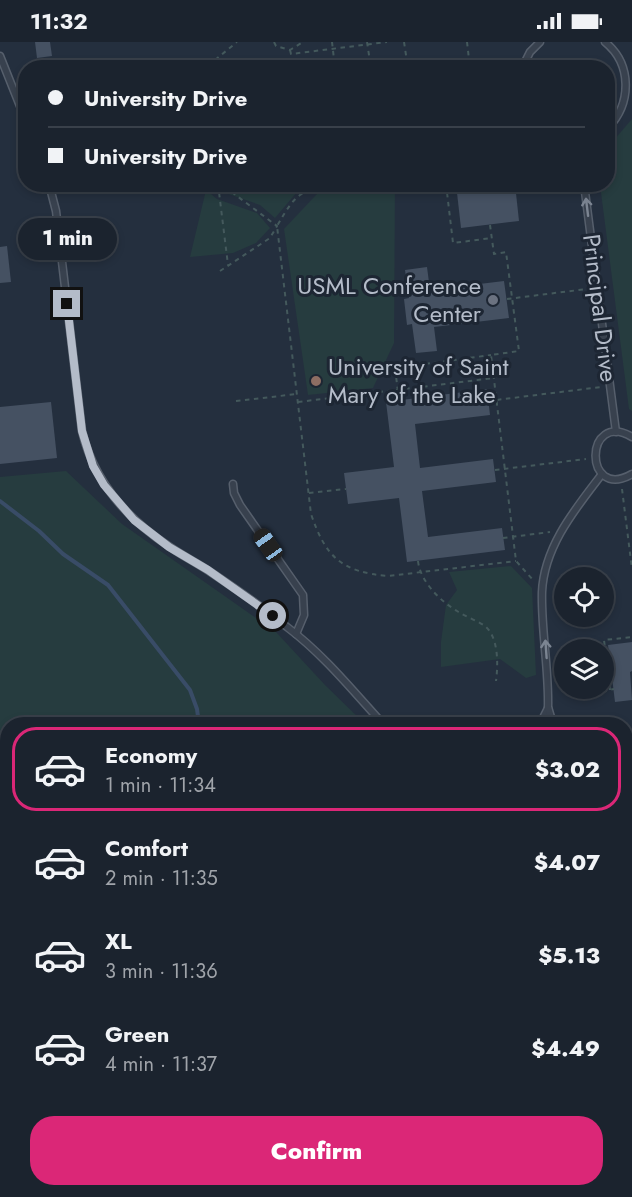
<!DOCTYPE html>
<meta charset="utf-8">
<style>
:root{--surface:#1b232e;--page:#282f3a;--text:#f1f3f6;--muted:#a0a4aa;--line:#39404a;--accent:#db2777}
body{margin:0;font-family:Jost,sans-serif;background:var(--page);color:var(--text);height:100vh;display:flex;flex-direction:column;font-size:22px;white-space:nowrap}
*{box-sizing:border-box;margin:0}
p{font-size:20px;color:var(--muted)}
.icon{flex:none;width:33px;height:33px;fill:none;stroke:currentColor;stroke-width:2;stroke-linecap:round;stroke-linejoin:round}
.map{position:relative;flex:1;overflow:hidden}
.sheet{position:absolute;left:0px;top:675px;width:633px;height:480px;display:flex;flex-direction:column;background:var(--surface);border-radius:24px 24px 0 0;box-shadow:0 3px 9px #0003,0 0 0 2px var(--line)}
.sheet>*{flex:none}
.hud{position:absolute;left:18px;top:18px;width:597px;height:132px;border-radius:24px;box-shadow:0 3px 9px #0003,0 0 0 2px var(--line);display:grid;align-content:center;height:132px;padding:0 30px;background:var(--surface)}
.controls{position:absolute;left:554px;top:525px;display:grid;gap:12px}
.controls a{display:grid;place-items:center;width:60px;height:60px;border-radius:50%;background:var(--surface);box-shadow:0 3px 9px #0003,0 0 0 2px var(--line);font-size:30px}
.end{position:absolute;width:27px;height:27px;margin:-14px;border:8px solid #b4bcc9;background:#111;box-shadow:0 0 0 3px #111}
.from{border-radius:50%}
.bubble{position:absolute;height:42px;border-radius:21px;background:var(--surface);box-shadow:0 3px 9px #0003,0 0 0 2px var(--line);font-size:20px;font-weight:800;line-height:42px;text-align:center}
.car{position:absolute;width:18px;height:36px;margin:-18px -9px;border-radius:8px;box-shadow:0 0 4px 2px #0007;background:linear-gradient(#222 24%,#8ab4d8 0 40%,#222 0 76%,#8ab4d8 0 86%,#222 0)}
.hud b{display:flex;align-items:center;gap:21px;height:57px;font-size:22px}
.hud b+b{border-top:2px solid var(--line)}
.hud i{width:15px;height:15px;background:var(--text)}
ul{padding:10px 0 0;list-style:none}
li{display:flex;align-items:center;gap:18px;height:84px;margin:0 12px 9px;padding:0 18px;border:3px solid transparent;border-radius:24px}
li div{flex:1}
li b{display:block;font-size:22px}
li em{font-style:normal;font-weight:800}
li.on{border-color:var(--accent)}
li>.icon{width:54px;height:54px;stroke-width:1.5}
.button{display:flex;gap:12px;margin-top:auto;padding:12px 30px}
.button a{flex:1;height:69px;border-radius:24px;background:var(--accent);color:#fff;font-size:24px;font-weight:800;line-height:69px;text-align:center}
.status{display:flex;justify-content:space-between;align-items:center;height:42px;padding:0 30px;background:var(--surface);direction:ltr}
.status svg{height:16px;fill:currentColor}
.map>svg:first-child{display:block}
.green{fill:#263c3f}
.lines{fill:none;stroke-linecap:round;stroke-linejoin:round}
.stream{stroke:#394c67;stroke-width:4}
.building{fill:#455162}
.lane-casing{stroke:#565f6c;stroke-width:9}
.street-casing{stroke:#565f6c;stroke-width:15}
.path{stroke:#44595c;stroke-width:2;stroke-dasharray:4.5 4.5;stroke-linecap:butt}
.lane{stroke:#38414e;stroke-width:6}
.street{stroke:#38414e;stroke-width:12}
.rail-casing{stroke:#5a6575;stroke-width:6}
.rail{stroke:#1d2633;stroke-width:4;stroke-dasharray:11;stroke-linecap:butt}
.oneway{stroke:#7c8592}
.route{stroke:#b4bcc9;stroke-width:8}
.worship-dot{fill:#6b7280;stroke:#1d2633;stroke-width:2}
.education-dot{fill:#8d6e63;stroke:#1d2633;stroke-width:2}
.labels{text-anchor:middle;stroke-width:6;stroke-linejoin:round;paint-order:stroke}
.poi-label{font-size:24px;fill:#b4bcc9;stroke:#1d2633;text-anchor:end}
.street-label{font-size:24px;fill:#b4bcc9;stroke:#1d2633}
</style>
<div class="status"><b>11:32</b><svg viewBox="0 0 49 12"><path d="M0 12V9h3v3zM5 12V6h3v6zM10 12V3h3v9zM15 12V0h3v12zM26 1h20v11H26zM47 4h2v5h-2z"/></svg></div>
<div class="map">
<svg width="632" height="1155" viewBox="0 0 632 1155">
<rect width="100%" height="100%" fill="#242f3e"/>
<g class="green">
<polygon points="632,77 632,369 629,367 600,143 608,142 608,105"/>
<polygon points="385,142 395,143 394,301 373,346 308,353 284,187 317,152"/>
<polygon points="213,143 303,143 275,176 260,163 217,148"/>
<polygon points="206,148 217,157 257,171 270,186 256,201 233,211 190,215"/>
<polygon points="66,429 122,482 276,590 325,643 365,682 8,682 7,893 0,888 0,435"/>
<polygon points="511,524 532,546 536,633 526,636 500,617 441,625 441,600 446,563 457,548 449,530"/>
<polygon points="632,733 632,778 626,773 626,734"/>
<polygon points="626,821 632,822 632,1051 626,1046"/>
</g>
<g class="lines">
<g class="stream">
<polyline points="0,459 39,489 63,512 108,543 190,648 197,667 199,682"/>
<polyline points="626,966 632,970"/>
</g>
</g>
<g class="building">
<polygon points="35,0 50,0 52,14 37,16"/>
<polygon points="456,142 515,142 519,179 461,186"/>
<polygon points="7,204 11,240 0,241 0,205"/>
<polygon points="427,225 430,248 504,239 509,276 434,285 437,309 416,311 412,282 407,283 404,257 409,256 405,228"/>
<polygon points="487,347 490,373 415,382 420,426 493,417 496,440 422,449 428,495 502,486 505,508 407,520 399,456 348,462 344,431 394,425 386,360"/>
<polygon points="51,360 57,416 0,422 0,365"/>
<polygon points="632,600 632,629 630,630 632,658 615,660 608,603"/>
</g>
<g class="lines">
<defs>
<g id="lane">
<path d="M605,0C632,22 632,61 608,86"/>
<polyline points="0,14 26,79"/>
<polyline points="522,26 530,10 540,0"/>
<path d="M49,142L56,169L82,389C94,440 127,477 170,505C183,514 197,521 209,529C236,547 262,565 287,585C323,612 353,649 383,682"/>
<polyline points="584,142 616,390"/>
<path d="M632,395C584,367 583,460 632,432"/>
<polyline points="233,442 234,451 240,463 303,553 304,573 296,592"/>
<polyline points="540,682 548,666"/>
<path d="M553,682L548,665C549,627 541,588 542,550C544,504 576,466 602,432"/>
<polyline points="626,786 632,791"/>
<polyline points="626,813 632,814"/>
</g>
<g id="street">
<polyline points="154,1148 156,1155"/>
<polyline points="606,1148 615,1155"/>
<polyline points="209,1155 217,1148"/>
<polyline points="537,1155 553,1148"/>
</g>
</defs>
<use href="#lane" class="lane-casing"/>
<use href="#street" class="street-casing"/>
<g class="path">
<polyline points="274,0 276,4 290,8 303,0"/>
<polyline points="332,0 335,26"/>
<polyline points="367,0 371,26"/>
<polyline points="404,0 408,26"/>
<polyline points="467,0 470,26"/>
<polyline points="290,8 291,12 387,0"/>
<polyline points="199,26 215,18 237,0"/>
<polyline points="608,39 614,38"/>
<polyline points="89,142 101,147 132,142"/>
<polyline points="218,142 228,223"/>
<path d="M337,142C300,148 296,151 277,184L311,472C326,516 342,530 388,534L516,519"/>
<polyline points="348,142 348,145 369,142"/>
<polyline points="446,142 453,201 492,196"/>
<polyline points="490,183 494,212 506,210 519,309 491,313 516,519 534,539"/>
<polyline points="220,229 270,196 277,184 221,142"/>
<polyline points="507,257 587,247"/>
<polyline points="399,358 395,326 491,313"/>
<polyline points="236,359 297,352"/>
<polyline points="488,359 601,345"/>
<polyline points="298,360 494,336"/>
<polyline points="495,428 586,417"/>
<polyline points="622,447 632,527"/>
<polyline points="309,451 346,447"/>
<polyline points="503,496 550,490"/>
<path d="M418,519C420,539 440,559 457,569C466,575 479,579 486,585C499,597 498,624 496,639"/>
<polyline points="610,648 604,598 632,595"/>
<polyline points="576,655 614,647"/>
</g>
<use href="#lane" class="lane"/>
<use href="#street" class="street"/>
<defs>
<g id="rail">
<polyline points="0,1032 8,1062"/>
<polyline points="0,1075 8,1101"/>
<polyline points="21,1148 23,1155"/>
<polyline points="32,1148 34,1155"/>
</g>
</defs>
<use href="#rail" class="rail-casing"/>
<use href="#rail" class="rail"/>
</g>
<defs><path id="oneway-shaft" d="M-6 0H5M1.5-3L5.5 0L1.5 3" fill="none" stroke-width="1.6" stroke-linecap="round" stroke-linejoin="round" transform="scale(1.5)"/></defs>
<g class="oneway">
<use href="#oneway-shaft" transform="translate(587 165) rotate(-97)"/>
<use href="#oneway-shaft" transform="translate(546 607) rotate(-94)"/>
</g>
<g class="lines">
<polyline class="route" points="67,262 82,389 93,424 104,443 134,478 169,505 208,528 273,574"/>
</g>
<circle class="worship-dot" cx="493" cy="258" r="6"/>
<circle class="education-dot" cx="316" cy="339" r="6"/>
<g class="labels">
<g class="poi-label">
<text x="481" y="252">USML Conference<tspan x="481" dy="28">Center</tspan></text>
<text x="328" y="333" text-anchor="start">University of Saint<tspan x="328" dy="28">Mary of the Lake</tspan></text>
</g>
<g class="street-label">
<text transform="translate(600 266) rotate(83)" y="8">Principal Drive</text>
</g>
</g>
</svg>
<div class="controls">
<a><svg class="icon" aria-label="locate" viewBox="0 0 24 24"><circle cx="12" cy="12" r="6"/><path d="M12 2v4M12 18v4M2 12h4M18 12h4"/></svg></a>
<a><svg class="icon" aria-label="layers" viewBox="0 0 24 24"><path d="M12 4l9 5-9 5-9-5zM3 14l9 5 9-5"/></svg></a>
</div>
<i class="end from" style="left:273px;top:574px"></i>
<i class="end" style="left:67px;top:262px"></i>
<div class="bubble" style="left:18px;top:176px;width:99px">1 min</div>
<i class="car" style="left:268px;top:503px;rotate:325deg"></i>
<div class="hud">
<b><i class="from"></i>University Drive</b>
<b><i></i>University Drive</b>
</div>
<section class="sheet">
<ul>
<li class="on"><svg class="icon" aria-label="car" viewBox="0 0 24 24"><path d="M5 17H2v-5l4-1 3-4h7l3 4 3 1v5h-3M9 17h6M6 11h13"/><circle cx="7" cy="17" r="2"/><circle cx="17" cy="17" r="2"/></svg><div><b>Economy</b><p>1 min · 11:34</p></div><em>$3.02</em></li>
<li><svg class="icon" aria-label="car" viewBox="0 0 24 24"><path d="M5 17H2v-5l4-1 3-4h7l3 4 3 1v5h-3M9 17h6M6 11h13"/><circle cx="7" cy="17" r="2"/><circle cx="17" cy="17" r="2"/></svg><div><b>Comfort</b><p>2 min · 11:35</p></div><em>$4.07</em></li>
<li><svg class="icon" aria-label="car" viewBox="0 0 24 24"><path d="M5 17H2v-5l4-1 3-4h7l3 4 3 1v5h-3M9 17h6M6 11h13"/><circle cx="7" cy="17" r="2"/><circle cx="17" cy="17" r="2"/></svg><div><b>XL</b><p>3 min · 11:36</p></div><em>$5.13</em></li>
<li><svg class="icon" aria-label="car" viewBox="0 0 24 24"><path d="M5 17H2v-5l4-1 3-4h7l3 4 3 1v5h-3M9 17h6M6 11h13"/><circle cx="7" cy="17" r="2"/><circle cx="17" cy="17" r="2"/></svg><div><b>Green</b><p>4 min · 11:37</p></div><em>$4.49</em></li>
</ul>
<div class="button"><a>Confirm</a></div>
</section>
</div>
